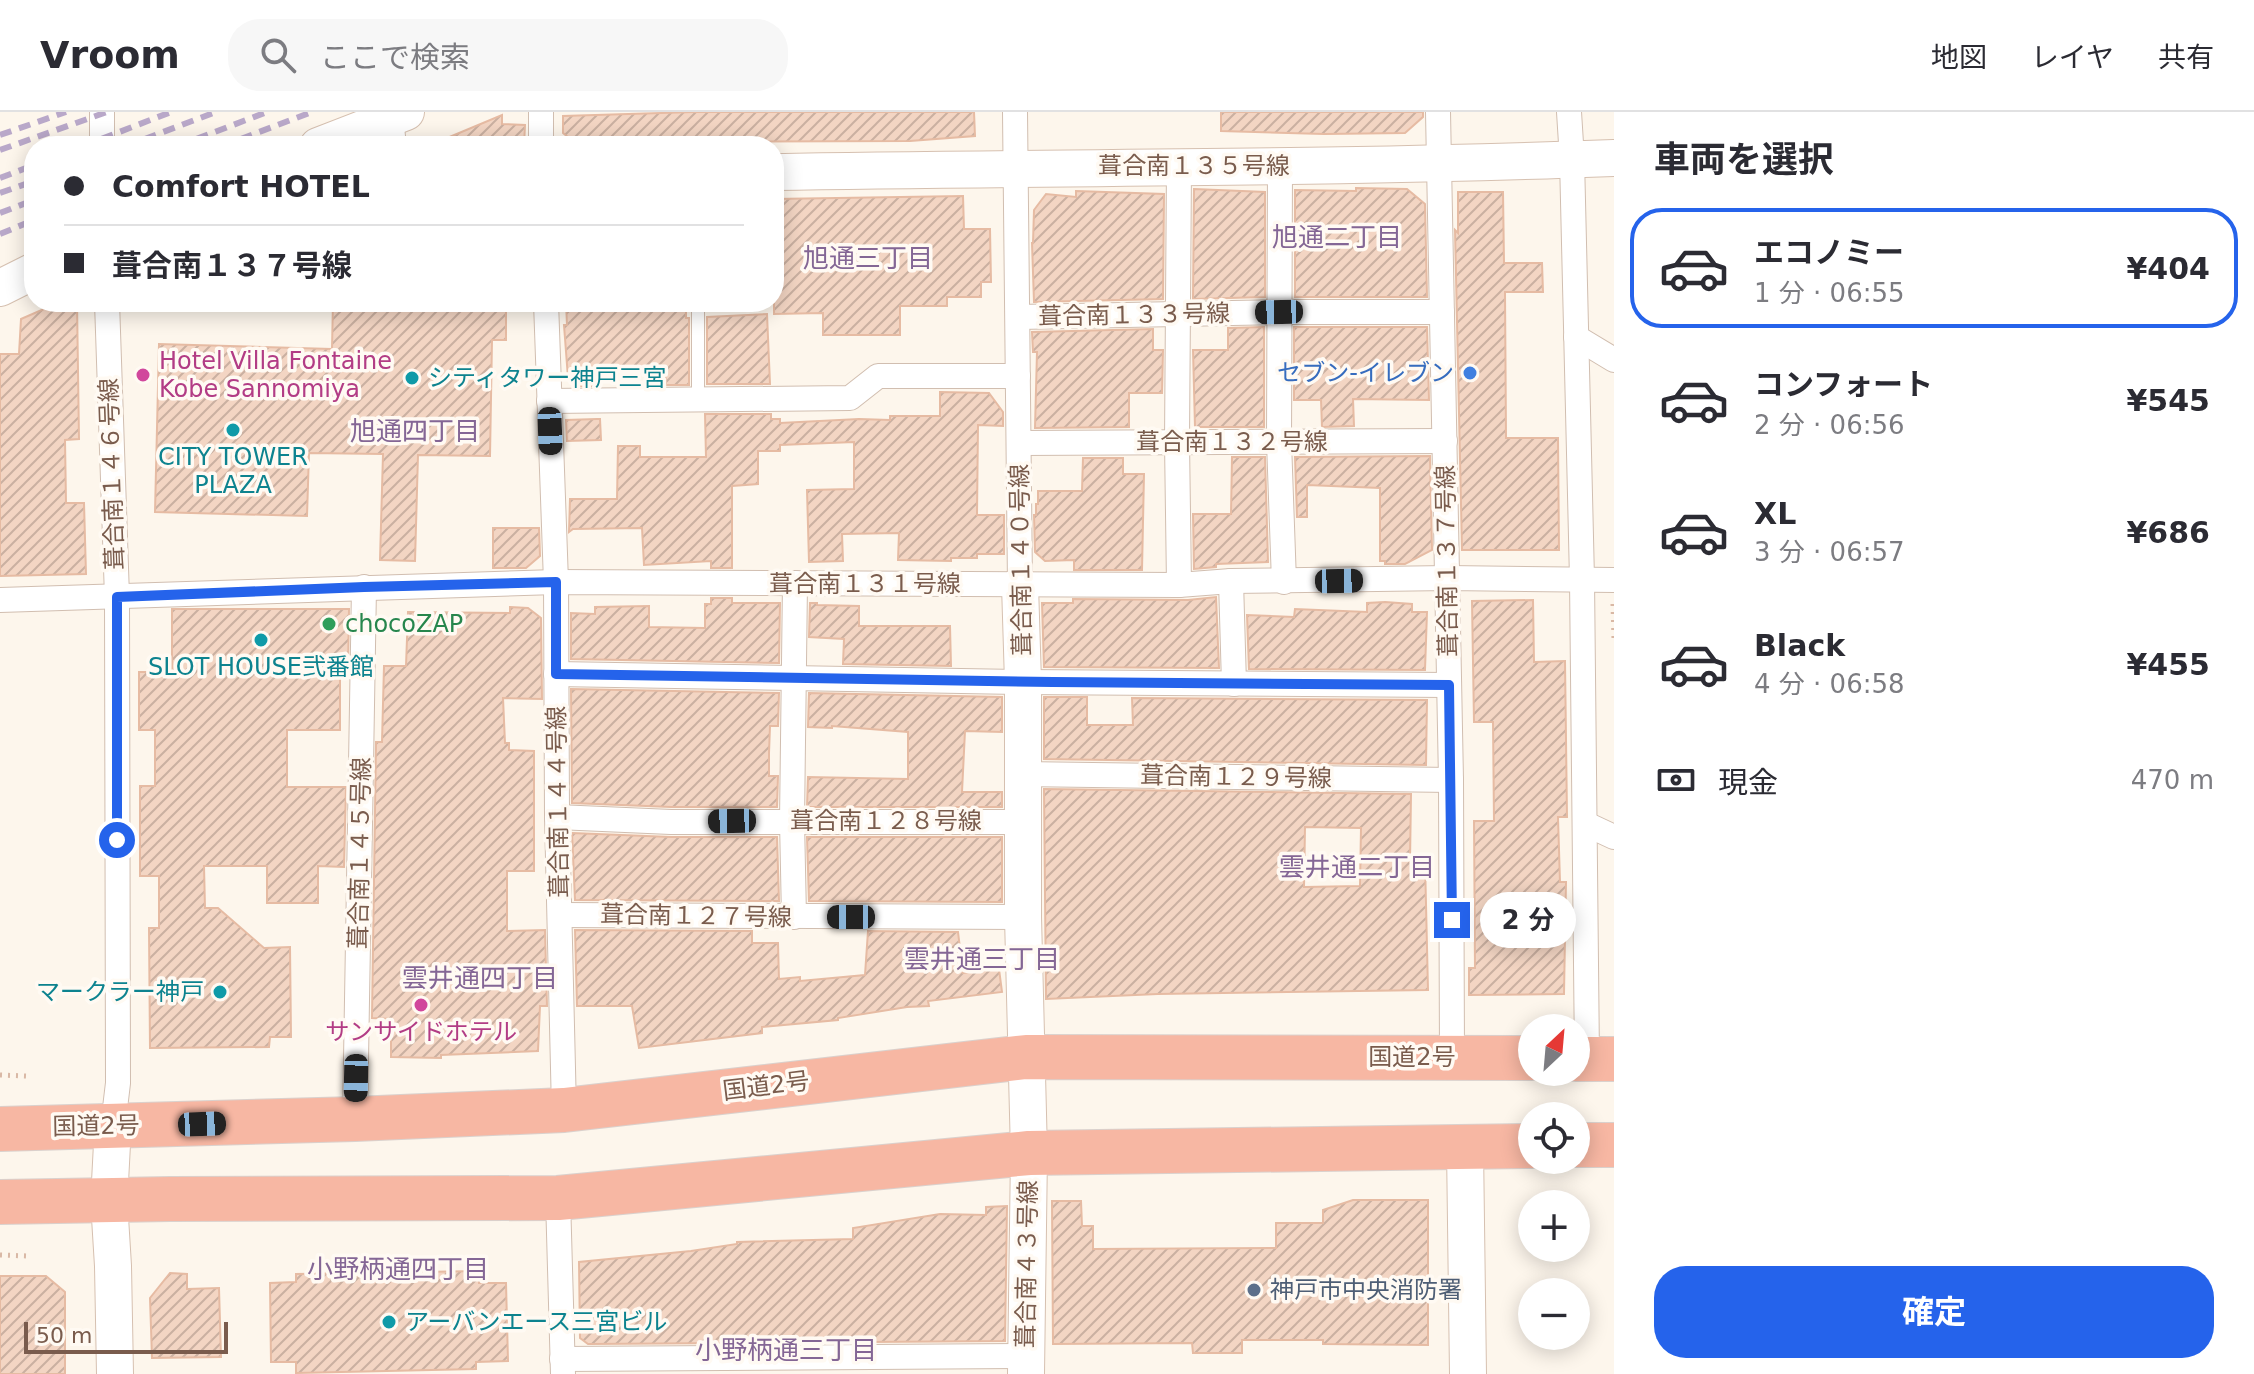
<!DOCTYPE html>
<html lang="ja">
<meta charset="utf-8">
<style>
:root{--surface:#fff;--page:#f7f7f7;--text:#2b2b33;--muted:#7c7c81;--line:#e1e1e2;--accent:#2563eb}
body{margin:0;font-family:"DejaVu Sans","Noto Sans JP",sans-serif;background:var(--page);color:var(--text);height:100vh;display:flex;flex-direction:column;font-size:30px;white-space:nowrap}
*{box-sizing:border-box;margin:0}
p{font-size:26px;color:var(--muted)}
.icon{flex:none;width:44px;height:44px;fill:none;stroke:currentColor;stroke-width:2;stroke-linecap:round;stroke-linejoin:round}
.map{position:relative;flex:1;overflow:hidden}
.side{display:flex;flex-direction:column;background:var(--surface);width:640px}
.side>*{flex:none}
.guide{position:absolute;left:24px;top:24px;width:760px;height:176px;border-radius:32px;box-shadow:0 4px 20px #0003;display:grid;align-content:center;height:176px;padding:0 40px;background:var(--surface)}
.needle{width:52px;rotate:26deg}
.controls{position:absolute;left:1518px;top:902px;display:grid;gap:16px}
.controls a{display:grid;place-items:center;width:72px;height:72px;border-radius:50%;background:var(--surface);box-shadow:0 4px 20px #0003;font-size:40px}
.scale{position:absolute;left:24px;bottom:20px;width:204px;box-sizing:border-box;padding-left:8px;border:4px solid #7a5c4d;border-top:0;font-size:22px;line-height:28px;white-space:nowrap;color:#7a5c4d;-webkit-text-stroke:6px #fffaf3;paint-order:stroke}
.end{position:absolute;width:36px;height:36px;margin:-18px;border:10px solid #2563eb;background:#fff;box-shadow:0 0 0 4px #fff}
.from{border-radius:50%}
.bubble{position:absolute;height:56px;border-radius:28px;background:var(--surface);box-shadow:0 4px 20px #0003;font-size:26px;font-weight:700;line-height:56px;text-align:center}
.car{position:absolute;width:24px;height:48px;margin:-24px -12px;border-radius:10px;box-shadow:0 0 6px 2px #0007;background:linear-gradient(#222 24%,#8ab4d8 0 40%,#222 0 76%,#8ab4d8 0 86%,#222 0)}
.guide b{display:flex;align-items:center;gap:28px;height:76px;font-size:30px}
.guide b+b{border-top:2px solid var(--line)}
.guide i{width:20px;height:20px;background:var(--text)}
ul{padding:0;list-style:none}
li{display:flex;align-items:center;gap:24px;height:120px;margin:0 16px 12px;padding:0 24px;border:4px solid transparent;border-radius:32px}
li div{flex:1}
li b{display:block;font-size:30px}
li em{font-style:normal;font-weight:700}
li.active{border-color:var(--accent)}
li>.icon{width:72px;height:72px;stroke-width:1.5}
h2{padding:0 40px;font-size:36px;line-height:96px}
.pay{display:flex;align-items:center;gap:20px;height:88px;padding:0 40px;font-size:30px}
.pay p{margin-inline-start:auto}
.primary-button{display:flex;gap:16px;margin-top:auto;padding:16px 40px}
.primary-button a{flex:1;height:92px;border-radius:32px;background:var(--accent);color:#fff;font-size:32px;font-weight:700;line-height:92px;text-align:center}
header{display:flex;align-items:center;gap:48px;box-sizing:border-box;height:112px;padding:0 40px;background:var(--surface);border-bottom:2px solid var(--line)}
header strong{font-size:38px}
nav{display:flex;gap:44px;margin-inline-start:auto;font-size:28px}
.search{width:560px;height:72px;background:var(--page);display:flex;align-items:center;gap:20px;box-sizing:border-box;padding:0 28px;border-radius:32px;color:var(--muted);font-size:30px}
main{display:flex;flex:1;min-height:0}
.map>svg:first-child{display:block}
.building{fill:url(#building-hatch);stroke:#e6bba3;stroke-width:2;fill-rule:evenodd}
.lines{fill:none;stroke-linecap:round;stroke-linejoin:round}
.lane-casing{stroke:#d1beb0;stroke-width:14}
.street-casing{stroke:#d1beb0;stroke-width:26}
.secondary-casing{stroke:#d6c0b0;stroke-width:38}
.highway-casing{stroke:#dad1cd;stroke-width:46}
.path{stroke:#d9b8a5;stroke-width:5;stroke-dasharray:2 6;stroke-linecap:butt}
.lane{stroke:#fff;stroke-width:12}
.street{stroke:#fff;stroke-width:24}
.secondary{stroke:#fff;stroke-width:36}
.highway{stroke:#f7b7a3;stroke-width:44}
.rail{stroke:#b9a8c9;stroke-width:6;stroke-dasharray:12 8;stroke-linecap:butt}
.route{stroke:#2563eb;stroke-width:10}
.shop-dot{fill:#3f7fe0;stroke:#fffaf3;stroke-width:3}
.hotel-dot{fill:#d1479c;stroke:#fffaf3;stroke-width:3}
.culture-dot{fill:#0f9aa8;stroke:#fffaf3;stroke-width:3}
.leisure-dot{fill:#2e9e5b;stroke:#fffaf3;stroke-width:3}
.service-dot{fill:#5c6f8a;stroke:#fffaf3;stroke-width:3}
.labels{text-anchor:middle;stroke-width:7;stroke-linejoin:round;paint-order:stroke}
.street-label{font-size:24px;fill:#7a5c4d;stroke:#fffaf3}
.hotel-label{font-size:24px;fill:#b23c85;stroke:#fffaf3;text-anchor:start}
.shop-label{font-size:24px;fill:#366cbe;stroke:#fffaf3;text-anchor:end}
.culture-label{font-size:24px;fill:#0d838f;stroke:#fffaf3;text-anchor:start}
.leisure-label{font-size:24px;fill:#27864d;stroke:#fffaf3;text-anchor:start}
.service-label{font-size:24px;fill:#4e5e75;stroke:#fffaf3;text-anchor:start}
.neighbourhood-label{font-size:26px;fill:#846695;stroke:#fffaf3}
</style>
<header>
<strong>Vroom</strong>
<div class="search"><svg class="icon" aria-label="search" viewBox="0 0 24 24"><circle cx="10" cy="10" r="6"/><path d="M15 15l6 6"/></svg>ここで検索</div>
<nav><a>地図</a><a>レイヤ</a><a>共有</a></nav>
</header>
<main>
<div class="map">
<svg width="1614" height="1262" viewBox="0 0 1614 1262">
<defs>
<pattern id="building-hatch" width="6" height="6" patternUnits="userSpaceOnUse" patternTransform="scale(2)"><rect width="6" height="6" fill="#f3d5c3"/><path d="M-1 1l2-2M0 6l6-6M5 7l2-2" fill="none" stroke="#cab0a1"/></pattern>
</defs>
<rect width="100%" height="100%" fill="#fdf6ec"/>
<g class="building">
<polygon points="694,0 974,0 975,24 910,29 659,30 596,33 596,30 574,30 563,21 563,4"/>
<polygon points="1221,0 1423,0 1423,5 1405,21 1324,22 1221,19"/>
<polygon points="502,3 502,12 525,13 524,34 428,34"/>
<polygon points="1356,76 1407,77 1425,92 1427,185 1295,185 1295,78 1356,79"/>
<polygon points="1194,77 1265,80 1265,185 1193,187"/>
<polygon points="1076,79 1164,82 1163,187 1034,190 1032,131 1033,131 1034,98 1046,82 1076,85"/>
<polygon points="1458,80 1503,80 1504,151 1542,151 1543,180 1505,180 1506,326 1558,326 1559,438 1462,438 1455,118 1458,121"/>
<polygon points="963,84 964,117 990,117 991,170 981,170 981,185 947,185 947,194 900,194 900,223 823,223 823,201 774,202 774,87"/>
<polygon points="60,190 77,190 79,327 65,328 66,391 84,391 86,462 0,464 0,242 19,242 21,207"/>
<polygon points="333,190 492,190 492,197 506,198 506,228 492,228 490,344 418,343 415,449 380,448 383,342 309,341 307,404 155,400 159,232 332,237"/>
<polygon points="566,190 659,190 660,199 686,199 686,206 689,206 689,273 666,273 665,258 592,259 593,274 576,274 568,266 564,213 567,213"/>
<polygon points="767,202 770,272 707,272 707,205"/>
<polygon points="1264,215 1264,315 1195,315 1193,238 1228,238 1228,216"/>
<polygon points="1294,215 1427,215 1429,288 1353,287 1354,314 1322,315 1321,288 1294,288"/>
<polygon points="1153,217 1153,238 1163,238 1162,281 1129,281 1129,315 1035,316 1037,240 1033,240 1032,220"/>
<polygon points="940,280 989,281 1003,300 1003,314 978,313 977,403 1004,403 1004,442 977,442 977,446 951,446 951,449 898,448 899,421 842,422 843,449 809,450 807,378 854,377 854,330 780,333 780,339 758,339 758,372 732,374 732,456 711,456 711,449 644,453 642,416 573,417 569,420 570,387 617,387 618,334 640,334 640,345 706,345 705,302 771,302 771,307 780,307 780,311 859,307 890,308 890,304 940,304"/>
<polygon points="597,307 600,307 601,328 567,329 566,308"/>
<polygon points="1430,344 1432,438 1405,452 1385,452 1385,449 1380,449 1380,376 1307,373 1307,405 1297,405 1295,345"/>
<polygon points="1232,345 1265,345 1268,450 1216,452 1216,455 1194,457 1193,402 1231,402"/>
<polygon points="1083,346 1123,346 1123,362 1144,362 1142,458 1074,458 1074,448 1045,449 1035,440 1034,403 1036,403 1036,392 1038,392 1038,379 1082,379"/>
<polygon points="493,416 539,416 540,444 526,456 493,456"/>
<polygon points="1216,485 1219,556 1044,555 1042,491 1073,491 1073,487 1188,488"/>
<polygon points="711,486 732,486 732,491 780,491 779,551 571,547 571,501 595,502 595,495 649,494 649,515 705,516 705,492 711,492"/>
<polygon points="1533,488 1534,550 1565,549 1567,705 1558,705 1560,770 1566,770 1564,882 1469,883 1469,856 1475,856 1474,709 1494,709 1493,610 1474,610 1472,489"/>
<polygon points="1385,490 1412,492 1412,500 1427,500 1425,558 1249,557 1247,503 1294,505 1295,497 1367,500 1367,491"/>
<polygon points="810,491 817,491 817,493 859,494 859,514 950,514 951,554 843,552 844,527 809,525"/>
<polygon points="510,495 528,496 541,506 542,587 503,586 505,631 509,631 509,638 534,639 534,759 507,759 507,819 545,818 547,894 540,894 538,939 441,943 441,946 391,945 391,907 372,906 376,630 382,630 384,554 406,554 408,500 510,501"/>
<polygon points="172,497 349,497 348,559 340,559 340,618 287,618 287,675 346,675 344,755 318,754 318,791 267,791 267,754 204,754 205,796 218,796 264,836 290,835 291,925 270,925 269,935 150,936 149,816 159,816 159,764 140,764 140,674 155,674 155,618 139,618 139,560 172,560"/>
<polygon points="571,577 779,581 778,614 770,614 769,641 769,664 778,664 777,695 671,695 572,691"/>
<polygon points="809,581 1002,585 1002,620 965,619 962,680 1002,680 1002,695 807,695 808,665 908,667 908,620 832,614 832,616 808,615"/>
<polygon points="1044,585 1087,585 1087,613 1133,613 1132,586 1427,588 1426,653 1044,647"/>
<path d="M1044,677L1411,682L1410,750L1425,749L1428,878L1158,882L1046,887ZM1305,715L1361,716L1360,774L1304,775Z"/>
<polygon points="572,721 671,725 777,725 779,789 575,788"/>
<polygon points="807,725 1002,725 1002,790 809,789"/>
<polygon points="575,818 752,819 752,831 778,831 779,867 800,865 800,869 865,863 868,819 958,820 963,861 999,857 1002,880 928,889 929,894 907,895 838,906 838,908 762,915 762,921 639,936 632,894 577,894"/>
<polygon points="1353,1088 1428,1088 1428,1233 1323,1232 1323,1228 1242,1228 1242,1241 1193,1241 1192,1231 1053,1232 1052,1089 1081,1089 1082,1114 1093,1114 1093,1137 1276,1136 1276,1111 1323,1111 1323,1098"/>
<polygon points="1007,1094 1005,1229 588,1232 580,1226 579,1150 691,1139 737,1132 737,1130 853,1127 853,1116 940,1102 986,1103 986,1095"/>
<polygon points="479,1159 479,1171 506,1171 508,1249 476,1250 476,1257 296,1261 296,1250 271,1250 270,1171 296,1170 296,1162"/>
<polygon points="170,1161 187,1162 187,1177 219,1176 221,1245 152,1246 150,1186"/>
<polygon points="0,1164 46,1164 65,1180 65,1262 0,1262"/>
</g>
<g class="lines">
<defs>
<polyline id="lane" points="698,288 698,190"/>
<g id="street">
<polyline points="102,0 102,34"/>
<polyline points="541,0 541,34"/>
<polyline points="1015,0 1020,473"/>
<polyline points="1438,0 1451,668 1452,945"/>
<polyline points="1569,0 1572,47 1582,467 1587,947"/>
<polyline points="391,6 394,34"/>
<polyline points="1179,54 1177,330 1179,473"/>
<polyline points="1280,54 1279,330 1284,470"/>
<polyline points="107,190 117,485 118,971 113,1013"/>
<polyline points="546,190 556,470 557,705 564,998"/>
<polyline points="1018,205 1279,200 1442,200"/>
<polyline points="1576,225 1614,248"/>
<polyline points="549,289 850,286 878,264 1018,264"/>
<polyline points="1019,331 1445,329"/>
<polyline points="1231,469 1234,572"/>
<polyline points="0,488 556,470 1179,473 1231,469 1448,466 1614,468"/>
<polyline points="556,562 1023,570 1449,573"/>
<polyline points="1021,662 1451,668"/>
<polyline points="557,705 671,710 1023,710"/>
<polyline points="1586,712 1614,725"/>
<polyline points="561,803 1023,805"/>
<polyline points="794,805 792,709 795,471"/>
<polyline points="355,1007 364,475"/>
<polyline points="558,1086 563,1262"/>
<polyline points="562,1247 1025,1244"/>
</g>
<g id="secondary">
<polyline points="318,34 406,0"/>
<path d="M774,60C1054,55 1334,57 1614,46"/>
<polyline points="0,176 34,159"/>
<polyline points="1020,473 1023,570 1023,805 1029,1041 1026,1262"/>
<polyline points="113,1013 109,1089 113,1154 115,1262"/>
<polyline points="1465,1035 1468,1262"/>
</g>
<g id="highway">
<polyline points="1576,947 1614,947"/>
<polyline points="0,1017 355,1007 564,998 1026,945 1532,946"/>
<polyline points="1576,1033 1614,1033"/>
<polyline points="0,1090 170,1087 558,1086 1029,1041 1532,1034"/>
</g>
</defs>
<use href="#lane" class="lane-casing"/>
<use href="#street" class="street-casing"/>
<use href="#secondary" class="secondary-casing"/>
<use href="#highway" class="highway-casing"/>
<g class="path">
<polyline points="1613,492 1614,527"/>
<polyline points="0,963 26,964"/>
<polyline points="0,1143 28,1144"/>
</g>
<use href="#lane" class="lane"/>
<use href="#street" class="street"/>
<use href="#secondary" class="secondary"/>
<use href="#highway" class="highway"/>
<g class="rail">
<polyline points="0,23 66,0"/>
<polyline points="83,34 171,0"/>
<polyline points="126,34 216,0"/>
<polyline points="178,34 267,0"/>
<polyline points="222,34 312,0"/>
<polyline points="0,38 107,0"/>
<polyline points="0,66 34,53"/>
<polyline points="0,81 34,69"/>
<polyline points="0,101 34,88"/>
<polyline points="0,122 34,108"/>
</g>
</g>
<g class="lines">
<polyline class="route" points="117,728 117,485 364,475 556,470 556,562 1053,570 1449,573 1452,808"/>
</g>
<circle class="shop-dot" cx="1470" cy="261" r="8"/>
<g class="hotel-dot">
<circle cx="143" cy="263" r="8"/>
<circle cx="421" cy="893" r="8"/>
</g>
<g class="culture-dot">
<circle cx="412" cy="266" r="8"/>
<circle cx="233" cy="318" r="8"/>
<circle cx="261" cy="528" r="8"/>
<circle cx="220" cy="880" r="8"/>
<circle cx="389" cy="1210" r="8"/>
</g>
<circle class="leisure-dot" cx="329" cy="512" r="8"/>
<circle class="service-dot" cx="1254" cy="1178" r="8"/>
<g class="labels">
<g class="street-label">
<text x="1194" y="62">葺合南１３５号線</text>
<text transform="translate(1134 203) rotate(-1)" y="8">葺合南１３３号線</text>
<text x="1232" y="338">葺合南１３２号線</text>
<text transform="translate(112 362) rotate(-92)" y="8">葺合南１４６号線</text>
<text transform="translate(1021 448) rotate(-91)" y="8">葺合南１４０号線</text>
<text transform="translate(1447 449) rotate(-91)" y="8">葺合南１３７号線</text>
<text x="865" y="480">葺合南１３１号線</text>
<text transform="translate(1236 665) rotate(1)" y="8">葺合南１２９号線</text>
<text transform="translate(558 690) rotate(-91)" y="8">葺合南１４４号線</text>
<text x="886" y="717">葺合南１２８号線</text>
<text transform="translate(360 741) rotate(-89)" y="8">葺合南１４５号線</text>
<text transform="translate(696 804) rotate(1)" y="8">葺合南１２７号線</text>
<text x="1412" y="953">国道2号</text>
<text transform="translate(766 974) rotate(-7)" y="8">国道2号</text>
<text transform="translate(96 1014) rotate(-1)" y="8">国道2号</text>
<text transform="translate(1027 1152) rotate(-89)" y="8">葺合南４３号線</text>
</g>
<g class="hotel-label">
<text x="159" y="257">Hotel Villa Fontaine<tspan x="159" dy="28">Kobe Sannomiya</tspan></text>
<text x="421" y="928" text-anchor="middle">サンサイドホテル</text>
</g>
<g class="shop-label">
<text x="1454" y="269">セブン-イレブン</text>
</g>
<g class="culture-label">
<text x="428" y="274">シティタワー神戸三宮</text>
<text x="233" y="353" text-anchor="middle">CITY TOWER<tspan x="233" dy="28">PLAZA</tspan></text>
<text x="261" y="563" text-anchor="middle">SLOT HOUSE弐番館</text>
<text x="204" y="888" text-anchor="end">マークラー神戸</text>
<text x="405" y="1218">アーバンエース三宮ビル</text>
</g>
<g class="leisure-label">
<text x="345" y="520">chocoZAP</text>
</g>
<g class="service-label">
<text x="1270" y="1186">神戸市中央消防署</text>
</g>
<g class="neighbourhood-label">
<text x="1337" y="134">旭通二丁目</text>
<text x="868" y="155">旭通三丁目</text>
<text x="415" y="328">旭通四丁目</text>
<text x="1357" y="764">雲井通二丁目</text>
<text x="982" y="856">雲井通三丁目</text>
<text x="480" y="875">雲井通四丁目</text>
<text x="398" y="1166">小野柄通四丁目</text>
<text x="786" y="1247">小野柄通三丁目</text>
</g>
</g>
</svg>
<div class="controls">
<a><svg class="needle" viewBox="-14 -14 28 28"><path d="M0-13l5 13h-10z" fill="#e53935"/><path d="M0 13l5-13h-10z" fill="#7c7c81"/></svg></a>
<a><svg class="icon" aria-label="locate" viewBox="0 0 24 24"><circle cx="12" cy="12" r="6"/><path d="M12 2v4M12 18v4M2 12h4M18 12h4"/></svg></a>
<a>+</a>
<a>−</a>
</div>
<div class="scale">50 m</div>
<i class="end from" style="left:117px;top:728px"></i>
<i class="end" style="left:1452px;top:808px"></i>
<div class="bubble" style="left:1480px;top:780px;width:96px">2 分</div>
<i class="car" style="left:1279px;top:200px;rotate:269deg"></i>
<i class="car" style="left:550px;top:319px;rotate:178deg"></i>
<i class="car" style="left:1339px;top:469px;rotate:89deg"></i>
<i class="car" style="left:732px;top:709px;rotate:269deg"></i>
<i class="car" style="left:851px;top:805px;rotate:270deg"></i>
<i class="car" style="left:356px;top:966px;rotate:181deg"></i>
<i class="car" style="left:202px;top:1012px;rotate:88deg"></i>
<div class="guide">
<b><i class="from"></i>Comfort HOTEL</b>
<b><i></i>葺合南１３７号線</b>
</div>
</div>
<section class="side">
<h2>車両を選択</h2>
<ul>
<li class="active"><svg class="icon" aria-label="car" viewBox="0 0 24 24"><path d="M5 17H2v-5l4-1 3-4h7l3 4 3 1v5h-3M9 17h6M6 11h13"/><circle cx="7" cy="17" r="2"/><circle cx="17" cy="17" r="2"/></svg><div><b>エコノミー</b><p>1 分 · 06:55</p></div><em>¥404</em></li>
<li><svg class="icon" aria-label="car" viewBox="0 0 24 24"><path d="M5 17H2v-5l4-1 3-4h7l3 4 3 1v5h-3M9 17h6M6 11h13"/><circle cx="7" cy="17" r="2"/><circle cx="17" cy="17" r="2"/></svg><div><b>コンフォート</b><p>2 分 · 06:56</p></div><em>¥545</em></li>
<li><svg class="icon" aria-label="car" viewBox="0 0 24 24"><path d="M5 17H2v-5l4-1 3-4h7l3 4 3 1v5h-3M9 17h6M6 11h13"/><circle cx="7" cy="17" r="2"/><circle cx="17" cy="17" r="2"/></svg><div><b>XL</b><p>3 分 · 06:57</p></div><em>¥686</em></li>
<li><svg class="icon" aria-label="car" viewBox="0 0 24 24"><path d="M5 17H2v-5l4-1 3-4h7l3 4 3 1v5h-3M9 17h6M6 11h13"/><circle cx="7" cy="17" r="2"/><circle cx="17" cy="17" r="2"/></svg><div><b>Black</b><p>4 分 · 06:58</p></div><em>¥455</em></li>
</ul>
<div class="pay"><svg class="icon" aria-label="cash" viewBox="0 0 24 24"><path d="M3 7h18v10H3z"/><circle cx="12" cy="12" r="2"/></svg>現金<p>470 m</p></div>
<div class="primary-button"><a>確定</a></div>
</section>
</main>
